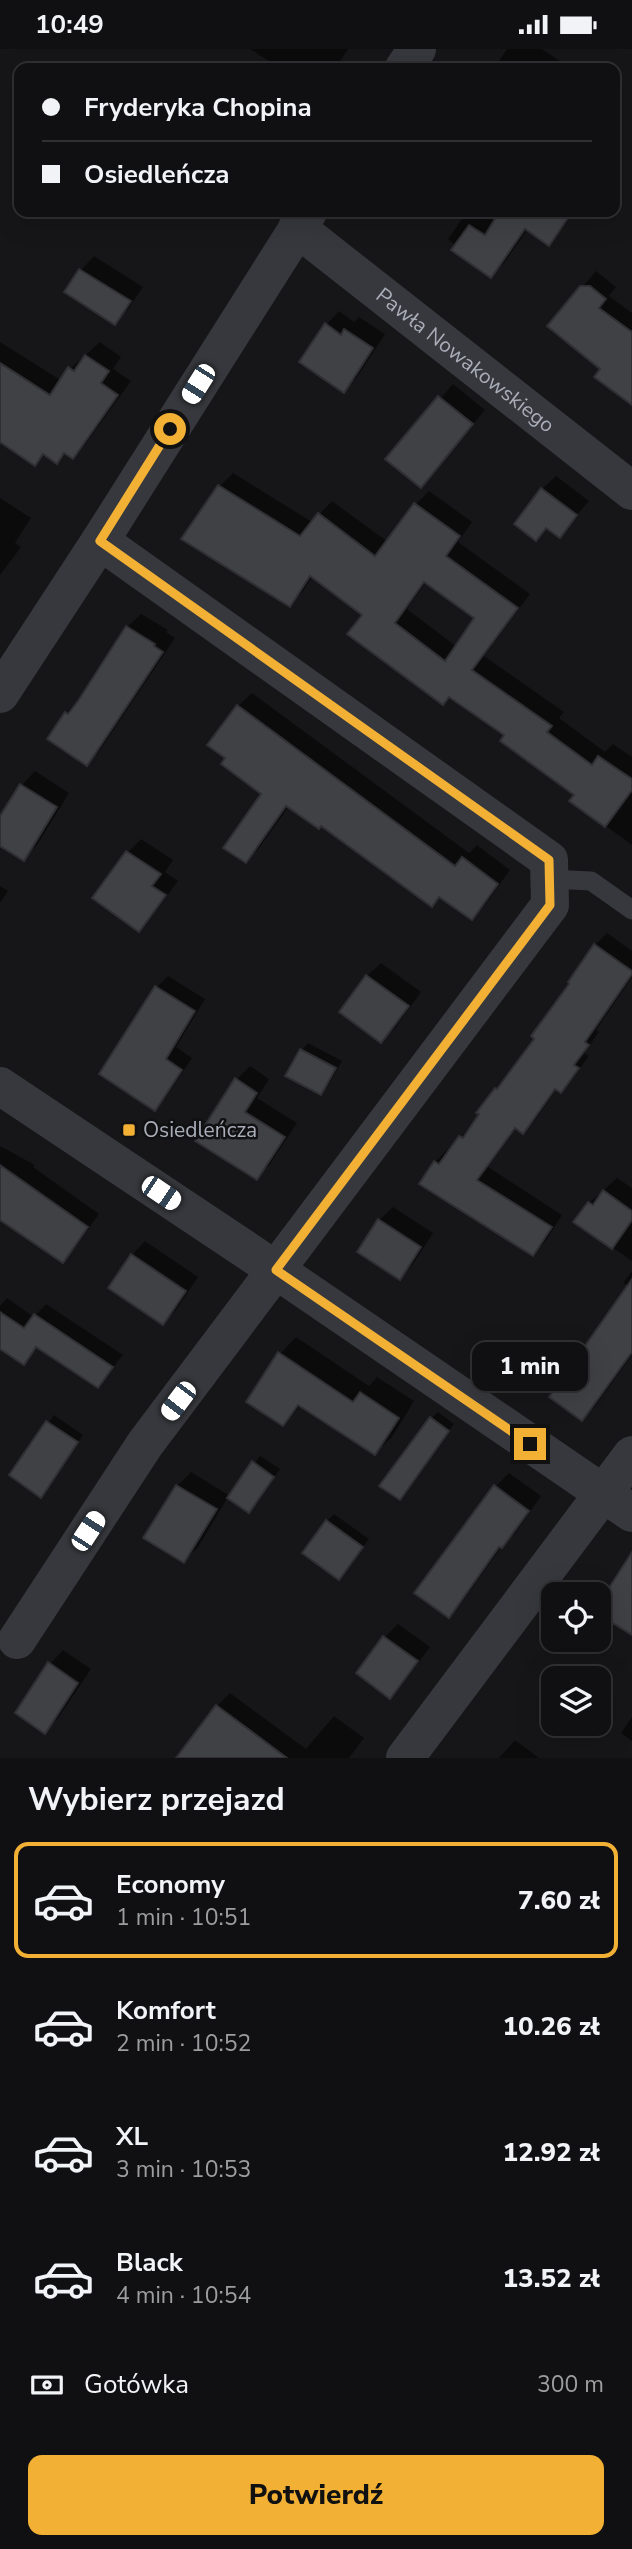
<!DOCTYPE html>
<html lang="pl">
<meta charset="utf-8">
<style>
:root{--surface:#101012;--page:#19191b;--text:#f1f3f6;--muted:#9c9d9f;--line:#303032;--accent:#f2b134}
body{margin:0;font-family:"Nunito Sans",sans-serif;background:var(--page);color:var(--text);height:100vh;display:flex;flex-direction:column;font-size:26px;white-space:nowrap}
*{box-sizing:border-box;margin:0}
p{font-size:23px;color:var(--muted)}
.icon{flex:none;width:38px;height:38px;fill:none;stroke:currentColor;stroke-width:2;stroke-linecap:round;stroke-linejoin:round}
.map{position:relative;height:1709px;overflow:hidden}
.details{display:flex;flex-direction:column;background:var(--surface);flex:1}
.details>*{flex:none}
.guide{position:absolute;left:14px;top:14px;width:606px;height:154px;border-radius:14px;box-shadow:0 7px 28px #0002,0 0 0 2px var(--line);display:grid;align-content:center;height:154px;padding:0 28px;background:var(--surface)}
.fabs{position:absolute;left:541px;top:1533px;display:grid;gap:14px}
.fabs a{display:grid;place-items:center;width:70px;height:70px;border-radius:14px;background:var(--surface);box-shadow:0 7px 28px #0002,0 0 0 2px var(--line);font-size:35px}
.end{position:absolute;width:32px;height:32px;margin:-16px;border:9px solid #f2b134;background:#111;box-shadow:0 0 0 4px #111}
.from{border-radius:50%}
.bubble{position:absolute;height:49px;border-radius:14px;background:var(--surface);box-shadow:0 7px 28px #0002,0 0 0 2px var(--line);font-size:23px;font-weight:800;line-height:49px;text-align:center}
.car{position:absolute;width:21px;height:42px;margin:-21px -10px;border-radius:9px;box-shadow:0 0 5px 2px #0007;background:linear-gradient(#fff 24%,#345 0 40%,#fff 0 76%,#345 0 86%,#fff 0)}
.guide b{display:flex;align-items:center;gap:24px;height:66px;font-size:26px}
.guide b+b{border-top:2px solid var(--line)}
.guide i{width:18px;height:18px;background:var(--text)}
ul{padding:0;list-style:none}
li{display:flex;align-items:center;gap:21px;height:116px;margin:0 14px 10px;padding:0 14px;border:4px solid transparent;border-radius:14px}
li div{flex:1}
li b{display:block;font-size:26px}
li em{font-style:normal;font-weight:800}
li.on{border-color:var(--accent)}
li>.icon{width:63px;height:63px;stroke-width:1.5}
h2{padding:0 28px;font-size:32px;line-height:84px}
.pay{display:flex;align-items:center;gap:18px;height:77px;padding:0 28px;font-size:26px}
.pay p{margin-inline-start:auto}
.primary-button{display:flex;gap:14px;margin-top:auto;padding:14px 28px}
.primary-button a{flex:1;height:80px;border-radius:14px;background:var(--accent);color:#111;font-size:28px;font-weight:800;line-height:80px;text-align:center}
.status{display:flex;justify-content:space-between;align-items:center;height:49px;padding:0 35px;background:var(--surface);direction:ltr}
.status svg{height:19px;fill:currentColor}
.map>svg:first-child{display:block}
.shadow{fill:#0007;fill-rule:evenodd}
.building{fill:#404145;stroke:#303034;stroke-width:2;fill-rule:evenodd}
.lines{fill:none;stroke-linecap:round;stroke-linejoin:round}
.lane{stroke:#37383d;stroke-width:19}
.street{stroke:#37383d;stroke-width:38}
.route{stroke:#f2b134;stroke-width:9}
.poi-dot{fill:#f2b134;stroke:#111113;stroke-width:2.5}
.labels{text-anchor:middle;stroke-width:5;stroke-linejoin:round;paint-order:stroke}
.street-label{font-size:21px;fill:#a8adb8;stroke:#111113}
.poi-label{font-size:21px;fill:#a8adb8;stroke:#111113;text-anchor:start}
</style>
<div class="status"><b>10:49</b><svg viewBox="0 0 49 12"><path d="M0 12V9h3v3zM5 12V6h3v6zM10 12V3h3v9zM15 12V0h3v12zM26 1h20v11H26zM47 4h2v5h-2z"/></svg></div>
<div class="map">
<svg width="632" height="1709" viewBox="0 0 632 1709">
<rect width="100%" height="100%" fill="#161618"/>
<g class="shadow">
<polygon points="250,0 348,0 336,19 280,19"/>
<polygon points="507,0 542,0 564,15 561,19 494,19"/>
<polygon points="467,163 574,163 561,181 549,194 528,180 504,214 491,226 448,190"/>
<polygon points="94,207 143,238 128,260 115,273 67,243 81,221"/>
<polygon points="596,222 616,238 609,247 632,264 632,349 603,320 550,276"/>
<polygon points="339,262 354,273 359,268 385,285 357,328 344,342 326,276"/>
<polygon points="0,293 62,332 70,320 100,293 121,308 113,320 131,332 86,394 73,408 66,403 57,413 45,405 35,414 0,391"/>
<polygon points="453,335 485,361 421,436 388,410"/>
<path d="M233,424L312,473L332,452L388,493L416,455L429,442L472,473L458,493L530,545L484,607L564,663L559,669L605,703L613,695L632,708V796L571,752L576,746L364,565L313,526L303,542L289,556L220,437ZM426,533L477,569L457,598L407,560Z"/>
<polygon points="556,427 589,452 559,487 548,478 536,490 542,440"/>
<polygon points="0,449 31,469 15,494 21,498 0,526"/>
<polygon points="141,565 168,581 166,583 175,589 100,701 87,714 66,664 80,651 127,578"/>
<polygon points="252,644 469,804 477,796 510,821 485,856 471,869 440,847 432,856 321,775 289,757 259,799 246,812 263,744 227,709 238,657"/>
<polygon points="35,722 69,744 37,796 23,810 0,795 0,770 22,736"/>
<polygon points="141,790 173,811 165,823 178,832 152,867 139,880 127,804"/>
<polygon points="0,837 8,842 0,854"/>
<polygon points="607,884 632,902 632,928 596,981 599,983 584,1004 589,1007 572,1030 561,1042 557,1039 535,1071 523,1083 517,1078 488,1118 562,1166 545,1193 533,1205 435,1113 447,1101 450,1103 472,1092 462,1087 473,1076 496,1040 508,1028 595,896"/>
<polygon points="381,914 421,943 395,979 381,992 367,927"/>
<polygon points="168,927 205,950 176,998 192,1009 166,1048 155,1059 156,939"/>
<polygon points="308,994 342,1012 327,1038 321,1044 288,1026 302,1001"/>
<polygon points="250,1017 269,1030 257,1049 297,1074 270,1115 257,1128 236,1031"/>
<polygon points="0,1097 35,1116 33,1118 99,1165 75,1199 62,1211 0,1168"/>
<polygon points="617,1129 632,1139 632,1212 576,1173 589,1154"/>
<polygon points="393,1158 433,1184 413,1215 400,1229 379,1171"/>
<polygon points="145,1192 198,1228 176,1261 163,1274 132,1206"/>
<polygon points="632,1222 632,1306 595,1357 582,1370 629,1237 623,1234"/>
<polygon points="7,1249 34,1268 46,1255 123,1306 98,1337 38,1297 24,1314 0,1298 0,1257"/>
<polygon points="296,1288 369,1337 377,1328 414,1352 392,1388 375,1404 301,1356 283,1375 280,1305"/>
<polygon points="438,1363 454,1375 400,1449 431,1370"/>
<polygon points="54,1366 83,1386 41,1446 11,1426"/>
<polygon points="260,1407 280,1420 256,1455 249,1462 228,1448 198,1498 184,1512 145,1488 177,1437 191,1423 230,1447"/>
<polygon points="509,1424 541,1447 515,1484 502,1497 462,1553 449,1567 447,1503 496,1437"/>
<polygon points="334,1465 369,1490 345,1522 327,1472"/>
<polygon points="398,1575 430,1598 403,1634 390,1647 358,1623 385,1588"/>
<polygon points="63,1601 91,1620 58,1669 45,1682 50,1615"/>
<polygon points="230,1644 306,1700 334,1667 364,1689 349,1709 179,1709 217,1657"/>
<polygon points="632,1668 632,1692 621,1684"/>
<polygon points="515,1691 539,1709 499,1709"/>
</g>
<g class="building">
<polygon points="499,163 572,163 549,197 525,180 491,229 451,201 469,176 485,186"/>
<polygon points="79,220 131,252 115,276 64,243"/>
<polygon points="580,237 590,237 606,250 599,259 632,283 632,356 594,328 600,320 547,277"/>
<polygon points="325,274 341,286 344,280 373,299 344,344 299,313"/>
<polygon points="85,306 109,322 101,334 118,346 73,410 64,404 57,415 43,405 35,417 0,393 0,314 50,346 68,318 74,322"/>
<polygon points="438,347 473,375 421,439 385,410"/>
<path d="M218,436L300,487L318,464L375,507L414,454L460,487L446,507L518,559L472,621L552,677L547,683L592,716L598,707L632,730V741L605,778L569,752L574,746L500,692L504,686L449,648L443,656L347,585L362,566L310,527L290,558L181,490ZM424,533L474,569L445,612L395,574Z"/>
<polygon points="541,439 577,466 560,489 546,479 536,492 514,475"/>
<polygon points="126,577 155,595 154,597 163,603 87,717 47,690 65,663 68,665 78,652"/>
<polygon points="237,656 455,817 462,808 498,835 472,871 439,848 432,858 321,777 319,780 286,757 246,814 223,799 261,745 221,715 225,709 207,696"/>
<polygon points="20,735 57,758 24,812 0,797 0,767"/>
<polygon points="126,802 161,825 152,837 166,846 139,883 92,849"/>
<polygon points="594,895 632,922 632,925 585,993 589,996 574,1016 579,1019 561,1044 555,1040 523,1085 515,1079 477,1131 552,1178 533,1207 419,1135 434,1112 439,1115 459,1087 463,1089 479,1065 476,1064 495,1039 497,1040 534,990 531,987 569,935 568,933"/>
<polygon points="366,926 409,957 381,994 339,963"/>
<polygon points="155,937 195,962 166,1010 182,1021 155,1062 99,1025"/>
<polygon points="300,1000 336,1019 321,1046 285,1027"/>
<polygon points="235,1029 257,1044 245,1063 285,1088 257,1131 195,1092"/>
<polygon points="0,1116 88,1178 63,1214 0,1171"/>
<polygon points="603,1141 632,1162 632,1171 612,1200 573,1173 588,1153 593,1156"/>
<polygon points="378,1170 421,1198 400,1231 357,1203"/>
<polygon points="131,1205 186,1242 163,1276 108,1239"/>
<polygon points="632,1230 632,1303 582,1372 549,1348"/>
<polygon points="0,1263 24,1279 34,1265 113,1318 98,1339 36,1298 24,1316 0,1300"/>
<polygon points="278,1303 353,1353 360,1343 399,1369 375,1406 298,1356 283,1377 246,1353"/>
<polygon points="430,1368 449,1382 400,1451 379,1437"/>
<polygon points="46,1372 78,1393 41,1449 9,1426"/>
<polygon points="252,1412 274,1428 249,1464 227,1449"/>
<polygon points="176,1436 217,1460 184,1514 143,1489"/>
<polygon points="494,1436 529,1462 502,1499 499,1498 449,1569 414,1544"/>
<polygon points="326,1471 363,1498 339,1531 302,1504"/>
<polygon points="632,1503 632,1586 598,1565 598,1556"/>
<polygon points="383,1587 418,1612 390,1650 356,1624"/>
<polygon points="48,1613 78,1634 45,1685 15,1664"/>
<polygon points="216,1656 287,1709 176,1709"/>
</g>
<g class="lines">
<polyline class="lane" points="549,830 591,832 632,861"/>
<g class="street">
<polyline points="404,19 417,0"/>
<path id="s1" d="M297,179L632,442"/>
<polyline points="0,645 100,492 308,163"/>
<polyline points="0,1037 276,1221 632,1464"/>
<polyline points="17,1591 145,1395 550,856 549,811 100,492"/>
<polyline points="405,1709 632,1406"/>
</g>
</g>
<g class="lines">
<polyline class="route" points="170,380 100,492 549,811 550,856 276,1221 530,1395"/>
</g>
<rect class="poi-dot" x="122" y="1074" width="14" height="14" rx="3.5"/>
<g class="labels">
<g class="street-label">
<text dy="7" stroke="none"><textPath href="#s1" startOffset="214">Pawła Nowakowskiego</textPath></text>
</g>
<g class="poi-label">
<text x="143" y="1088">Osiedleńcza</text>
</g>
</g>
</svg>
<div class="fabs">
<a><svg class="icon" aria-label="locate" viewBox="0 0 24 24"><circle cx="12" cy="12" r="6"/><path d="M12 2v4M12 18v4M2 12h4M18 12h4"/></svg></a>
<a><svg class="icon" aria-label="layers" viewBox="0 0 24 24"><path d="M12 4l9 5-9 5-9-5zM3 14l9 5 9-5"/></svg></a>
</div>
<i class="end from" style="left:170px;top:380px"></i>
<i class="end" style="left:530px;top:1395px"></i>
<div class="bubble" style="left:472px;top:1293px;width:116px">1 min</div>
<i class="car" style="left:198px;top:335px;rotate:212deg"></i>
<i class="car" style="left:161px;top:1144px;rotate:124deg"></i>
<i class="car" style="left:178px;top:1352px;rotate:217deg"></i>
<i class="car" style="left:88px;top:1482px;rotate:33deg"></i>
<div class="guide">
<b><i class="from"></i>Fryderyka Chopina</b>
<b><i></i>Osiedleńcza</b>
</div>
</div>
<section class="details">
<h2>Wybierz przejazd</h2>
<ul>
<li class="on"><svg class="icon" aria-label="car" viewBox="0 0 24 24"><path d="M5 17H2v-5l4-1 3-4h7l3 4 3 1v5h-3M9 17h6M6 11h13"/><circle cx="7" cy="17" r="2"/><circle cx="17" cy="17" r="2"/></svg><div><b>Economy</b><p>1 min · 10:51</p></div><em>7.60 zł</em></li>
<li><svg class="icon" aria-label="car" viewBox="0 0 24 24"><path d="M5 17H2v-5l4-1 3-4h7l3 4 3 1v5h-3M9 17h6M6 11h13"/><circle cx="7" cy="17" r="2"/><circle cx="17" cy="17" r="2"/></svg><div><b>Komfort</b><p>2 min · 10:52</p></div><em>10.26 zł</em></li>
<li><svg class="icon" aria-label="car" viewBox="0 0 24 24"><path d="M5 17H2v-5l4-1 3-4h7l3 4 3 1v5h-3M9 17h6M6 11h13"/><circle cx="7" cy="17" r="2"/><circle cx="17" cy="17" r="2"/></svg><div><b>XL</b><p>3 min · 10:53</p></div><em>12.92 zł</em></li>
<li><svg class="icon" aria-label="car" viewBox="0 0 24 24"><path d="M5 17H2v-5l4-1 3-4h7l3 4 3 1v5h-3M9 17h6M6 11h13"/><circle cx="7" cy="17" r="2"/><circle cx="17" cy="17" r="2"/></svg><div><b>Black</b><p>4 min · 10:54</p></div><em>13.52 zł</em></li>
</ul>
<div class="pay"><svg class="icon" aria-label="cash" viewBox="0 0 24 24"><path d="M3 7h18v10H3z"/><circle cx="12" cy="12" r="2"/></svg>Gotówka<p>300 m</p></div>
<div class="primary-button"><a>Potwierdź</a></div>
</section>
